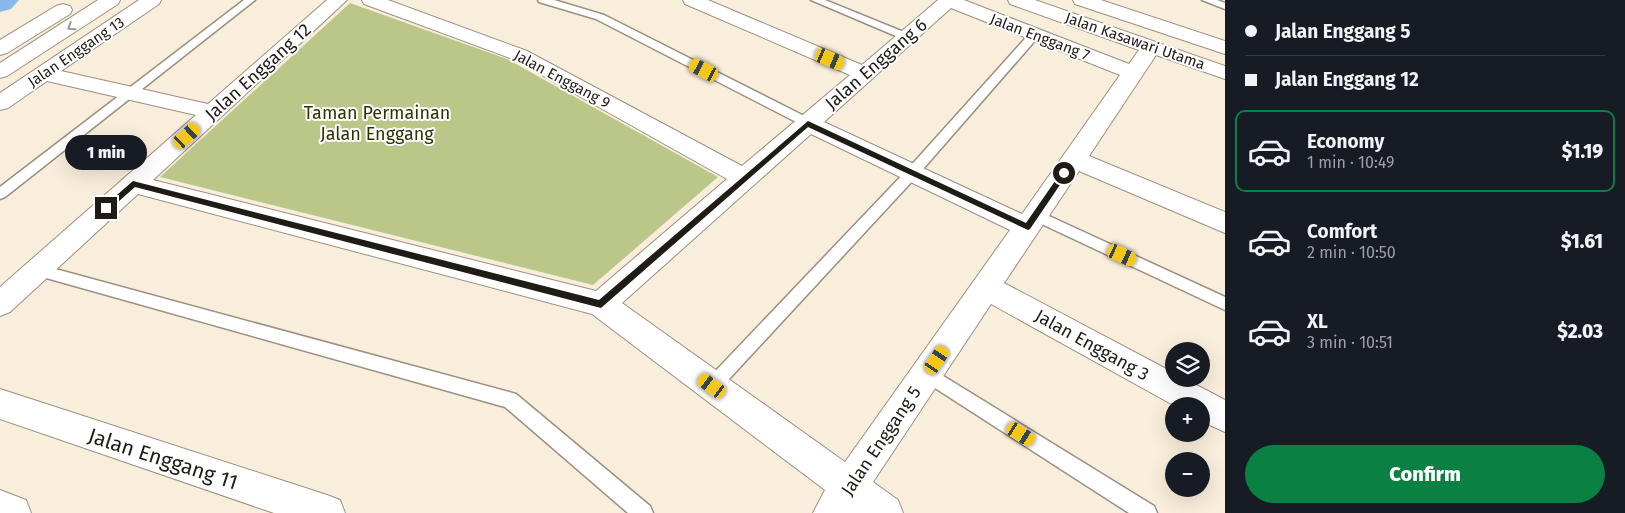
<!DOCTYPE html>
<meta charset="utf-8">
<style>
:root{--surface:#171b24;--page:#242831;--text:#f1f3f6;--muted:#9ea1a6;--line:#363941;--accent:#0b8043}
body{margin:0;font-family:"Fira Sans",sans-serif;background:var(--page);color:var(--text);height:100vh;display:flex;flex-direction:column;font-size:19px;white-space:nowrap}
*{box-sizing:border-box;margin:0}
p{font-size:16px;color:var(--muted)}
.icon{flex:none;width:28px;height:28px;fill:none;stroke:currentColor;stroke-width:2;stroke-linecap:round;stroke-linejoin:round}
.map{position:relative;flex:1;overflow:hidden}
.drawer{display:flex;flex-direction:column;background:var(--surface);width:400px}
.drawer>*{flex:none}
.guide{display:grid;align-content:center;height:110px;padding:0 20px;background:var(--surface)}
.controls{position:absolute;left:1165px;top:342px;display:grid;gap:10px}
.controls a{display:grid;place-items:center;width:45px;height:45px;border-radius:50%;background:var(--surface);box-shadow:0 5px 20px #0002;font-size:25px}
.end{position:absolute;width:22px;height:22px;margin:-11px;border:6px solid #1f1b15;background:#fff;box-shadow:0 0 0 2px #fff}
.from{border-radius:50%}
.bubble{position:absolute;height:35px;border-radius:18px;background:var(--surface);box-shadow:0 5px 20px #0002;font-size:16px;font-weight:800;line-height:35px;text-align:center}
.car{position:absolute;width:15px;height:30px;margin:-15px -8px;border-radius:6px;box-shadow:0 0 4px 1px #0007;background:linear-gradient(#f5c518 24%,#345 0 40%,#f5c518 0 76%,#345 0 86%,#f5c518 0)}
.guide b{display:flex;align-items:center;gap:18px;height:48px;font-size:19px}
.guide b+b{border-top:1px solid var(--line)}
.guide i{width:12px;height:12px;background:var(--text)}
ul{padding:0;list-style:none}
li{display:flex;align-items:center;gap:15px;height:82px;margin:0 10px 8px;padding:0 10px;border:2px solid transparent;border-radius:10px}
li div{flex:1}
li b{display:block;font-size:19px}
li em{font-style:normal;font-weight:800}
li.active{border-color:var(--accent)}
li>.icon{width:45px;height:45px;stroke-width:1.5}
.cta{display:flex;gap:10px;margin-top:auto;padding:10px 20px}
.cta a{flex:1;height:58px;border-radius:30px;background:var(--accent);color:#fff;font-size:20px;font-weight:800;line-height:58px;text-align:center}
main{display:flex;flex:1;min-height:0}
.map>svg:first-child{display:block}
.green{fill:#bbc789}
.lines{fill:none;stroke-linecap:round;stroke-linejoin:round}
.river{fill:#88b9e8;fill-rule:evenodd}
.service-casing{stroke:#9b9080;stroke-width:3}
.minor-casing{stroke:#9b9080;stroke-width:2}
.tertiary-casing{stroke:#9b9080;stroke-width:2}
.service{fill:#fff;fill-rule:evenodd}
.minor{fill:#fff;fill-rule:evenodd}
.tertiary{fill:#fff;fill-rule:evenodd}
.oneway{stroke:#9a9896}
.route{fill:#1f1b15}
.labels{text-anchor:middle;stroke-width:4;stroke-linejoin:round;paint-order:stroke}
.far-street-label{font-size:15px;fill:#1f1b15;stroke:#fff}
.street-label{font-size:18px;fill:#1f1b15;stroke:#fff}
.park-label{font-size:18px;fill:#2e3503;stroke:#fff}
.near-street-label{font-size:21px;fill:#1f1b15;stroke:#fff}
</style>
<main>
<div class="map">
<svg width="1225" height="513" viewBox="0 0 1225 513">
<rect width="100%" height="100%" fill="#f9eddb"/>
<polygon class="green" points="350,3 507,59 718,177 593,285 160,177"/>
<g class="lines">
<polygon class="river" points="0,0 19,0 11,9 0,12"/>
<defs>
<g id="service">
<polygon points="244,0 255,0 5,197 0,199 0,187"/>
<polygon points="538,0 554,0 604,15 812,120 814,123 812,126 804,126 596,19 539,2"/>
<polygon points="811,0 825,0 911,35 912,37 907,40 903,39"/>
<polygon points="1202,0 1217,0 1225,3 1225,9"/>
<polygon points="1035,31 1040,34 1039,36 917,176 718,391 712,394 706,391 703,386 706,381 907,170 1031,32"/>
<polygon points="1036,210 1225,297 1225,310 1031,219 1029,215 1031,211"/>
<polygon points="37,264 516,394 650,506 653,513 628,513 505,407 32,274 29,270 32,266"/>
<polygon points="927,366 1154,506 1157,513 1129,513 921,379 918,374 921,369"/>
</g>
<g id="minor">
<path d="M139,0H161L159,4L61,71L208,104L327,0H347L153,180L596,291L727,179L513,59L364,4L362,0H388L527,51L742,166L850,75L685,4L683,0H708L862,65L938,0H964L1129,64L1139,50L1010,4L1008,0H1035L1225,66V79L1156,55L1089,156L1225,212V233L1079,171L1004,283L1174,373V379H1185L1225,400V432L1201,421V406H1175L991,304L873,482L898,500L903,513H813L825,490L592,314L138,194L10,312L0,316V287L196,115L47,81L8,108L0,110V93ZM951,8L1120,75L1022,214L824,122ZM811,134L1010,230L845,462L622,303Z"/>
<polygon points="1073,0 1101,0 1225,41 1225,54 1075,4"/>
<polygon points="0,389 327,495 340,500 345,513 274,513 0,419"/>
</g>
<g id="tertiary">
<polygon points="98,0 120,0 118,4 7,76 0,78 0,63"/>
<polygon points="63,4 70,6 72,10 70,14 7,53 0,55 0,40 56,6"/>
<polygon points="0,490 26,500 31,513 0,513"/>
</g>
</defs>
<use href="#service" class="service-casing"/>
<use href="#minor" class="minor-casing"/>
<use href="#tertiary" class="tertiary-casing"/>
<use href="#service" class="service"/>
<use href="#minor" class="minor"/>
<use href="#tertiary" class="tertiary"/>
</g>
<defs><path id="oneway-chevron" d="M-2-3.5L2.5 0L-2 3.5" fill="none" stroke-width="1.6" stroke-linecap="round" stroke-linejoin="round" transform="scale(1.25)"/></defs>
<use class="oneway" href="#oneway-chevron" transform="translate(71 27) rotate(147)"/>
<polygon class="route" points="808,121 1026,223 1062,171 1068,173 1030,229 1028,230 808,127 601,308 135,187 109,210 106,211 102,208 133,181 599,300"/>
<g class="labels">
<g class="far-street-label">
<text transform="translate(1040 37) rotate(21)" y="5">Jalan Enggang 7</text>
<text transform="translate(1135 41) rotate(19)" y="5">Jalan Kasawari Utama</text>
<text transform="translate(76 52) rotate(-34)" y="5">Jalan Enggang 13</text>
<text transform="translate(562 79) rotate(28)" y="5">Jalan Enggang 9</text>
</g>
<g class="street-label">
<text transform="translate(876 64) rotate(-41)" y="6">Jalan Enggang 6</text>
<text transform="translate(258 72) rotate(-42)" y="6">Jalan Enggang 12</text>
<text transform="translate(1092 345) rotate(29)" y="6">Jalan Enggang 3</text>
<text transform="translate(881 441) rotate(-56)" y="6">Jalan Enggang 5</text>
</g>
<g class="park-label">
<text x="377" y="119">Taman Permainan<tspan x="377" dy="21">Jalan Enggang</tspan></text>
</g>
<g class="near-street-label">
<text transform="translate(163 459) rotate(18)" y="7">Jalan Enggang 11</text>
</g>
</g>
</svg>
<div class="controls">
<a><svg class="icon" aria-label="layers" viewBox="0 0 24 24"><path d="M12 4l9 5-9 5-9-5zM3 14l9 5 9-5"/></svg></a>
<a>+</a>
<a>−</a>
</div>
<i class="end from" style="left:1064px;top:173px"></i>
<i class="end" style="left:106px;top:208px"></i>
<div class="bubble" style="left:65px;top:135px;width:82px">1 min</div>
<i class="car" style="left:830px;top:59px;rotate:113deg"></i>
<i class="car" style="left:704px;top:70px;rotate:297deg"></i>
<i class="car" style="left:187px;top:136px;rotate:48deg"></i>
<i class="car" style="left:1122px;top:255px;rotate:115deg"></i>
<i class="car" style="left:937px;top:360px;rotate:34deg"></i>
<i class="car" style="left:712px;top:386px;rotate:306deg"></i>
<i class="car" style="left:1021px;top:434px;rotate:122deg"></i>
</div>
<section class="drawer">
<div class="guide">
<b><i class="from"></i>Jalan Enggang 5</b>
<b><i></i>Jalan Enggang 12</b>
</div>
<ul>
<li class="active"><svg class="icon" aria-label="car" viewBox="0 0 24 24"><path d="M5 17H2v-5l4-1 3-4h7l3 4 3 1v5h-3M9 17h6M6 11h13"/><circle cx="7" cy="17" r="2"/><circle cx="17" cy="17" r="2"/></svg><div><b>Economy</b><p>1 min · 10:49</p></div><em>$1.19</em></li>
<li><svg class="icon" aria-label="car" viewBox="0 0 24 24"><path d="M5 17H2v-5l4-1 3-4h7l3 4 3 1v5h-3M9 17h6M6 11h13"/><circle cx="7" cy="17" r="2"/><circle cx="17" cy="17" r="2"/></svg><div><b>Comfort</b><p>2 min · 10:50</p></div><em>$1.61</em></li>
<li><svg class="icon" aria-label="car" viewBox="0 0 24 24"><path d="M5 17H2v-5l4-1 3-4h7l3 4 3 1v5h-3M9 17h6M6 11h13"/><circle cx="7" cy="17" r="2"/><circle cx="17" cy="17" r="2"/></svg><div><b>XL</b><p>3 min · 10:51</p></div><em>$2.03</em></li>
</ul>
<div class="cta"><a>Confirm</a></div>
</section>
</main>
